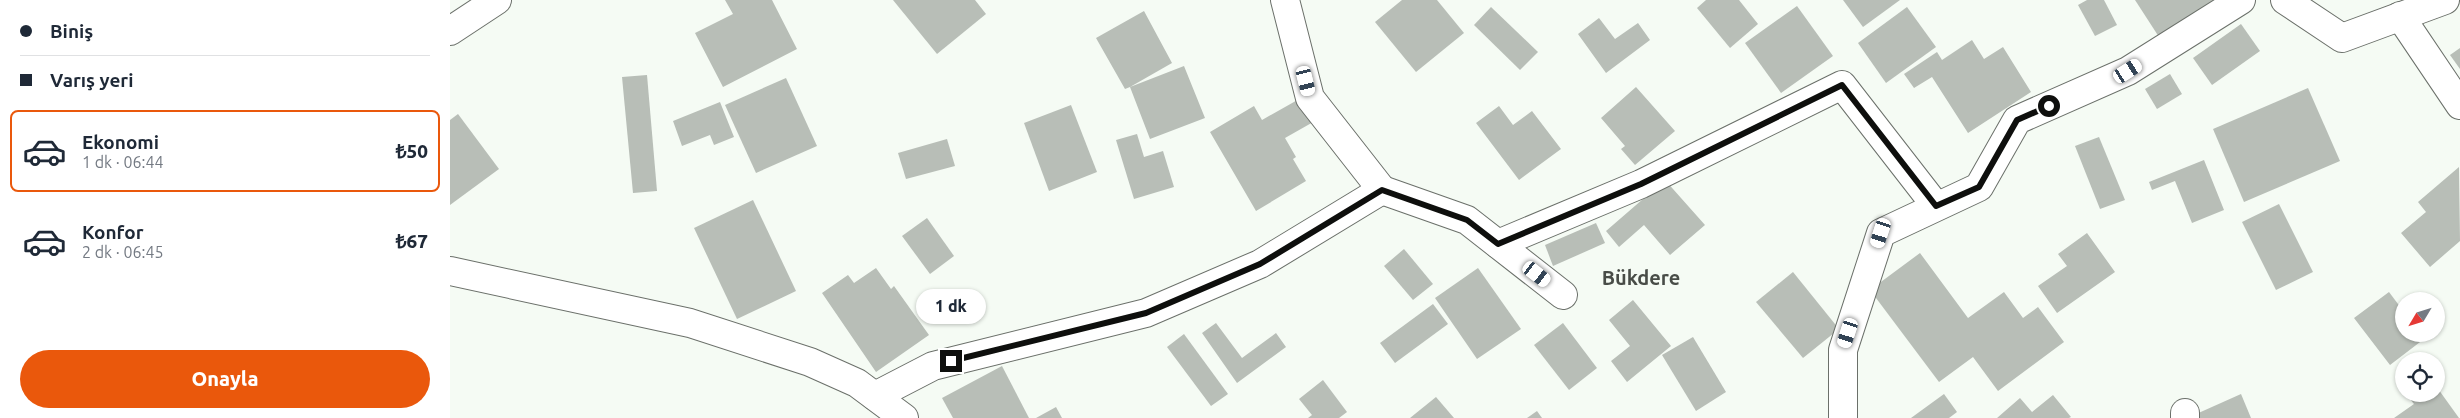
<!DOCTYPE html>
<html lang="tr">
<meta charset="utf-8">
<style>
:root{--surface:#fff;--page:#f2f2f3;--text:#1f2937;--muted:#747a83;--line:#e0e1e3;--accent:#ea580c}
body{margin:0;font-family:Ubuntu,sans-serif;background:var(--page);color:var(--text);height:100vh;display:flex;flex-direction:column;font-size:19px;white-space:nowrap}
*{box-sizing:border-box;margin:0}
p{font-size:16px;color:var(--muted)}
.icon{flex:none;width:28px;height:28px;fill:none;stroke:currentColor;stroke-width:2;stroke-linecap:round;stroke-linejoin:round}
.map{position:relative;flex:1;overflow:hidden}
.side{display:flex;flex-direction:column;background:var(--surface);width:450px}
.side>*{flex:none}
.guide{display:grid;align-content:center;height:110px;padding:0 20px;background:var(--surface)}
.needle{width:32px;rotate:232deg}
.buttons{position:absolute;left:1945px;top:292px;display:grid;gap:10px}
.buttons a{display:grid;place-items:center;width:50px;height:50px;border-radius:50%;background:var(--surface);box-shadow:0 1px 4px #0004;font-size:25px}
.end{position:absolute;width:22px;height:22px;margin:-11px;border:6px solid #0e0f0d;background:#fff;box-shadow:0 0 0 2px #fff}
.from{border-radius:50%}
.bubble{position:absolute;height:35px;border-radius:18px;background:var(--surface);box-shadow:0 1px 4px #0004;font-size:16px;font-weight:800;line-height:35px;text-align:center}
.car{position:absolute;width:15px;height:30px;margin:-15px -8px;border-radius:6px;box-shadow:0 0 4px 1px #0007;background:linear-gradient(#fff 24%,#345 0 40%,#fff 0 76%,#345 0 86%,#fff 0)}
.guide b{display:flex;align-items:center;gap:18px;height:48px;font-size:19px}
.guide b+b{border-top:1px solid var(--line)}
.guide i{width:12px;height:12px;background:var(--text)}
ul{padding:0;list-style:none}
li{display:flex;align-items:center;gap:15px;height:82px;margin:0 10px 8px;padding:0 10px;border:2px solid transparent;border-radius:8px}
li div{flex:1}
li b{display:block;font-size:19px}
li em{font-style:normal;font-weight:800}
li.active{border-color:var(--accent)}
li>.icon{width:45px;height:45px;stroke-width:1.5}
.cta{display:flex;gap:10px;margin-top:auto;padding:10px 20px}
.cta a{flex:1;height:58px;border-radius:30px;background:var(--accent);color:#fff;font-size:20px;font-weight:800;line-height:58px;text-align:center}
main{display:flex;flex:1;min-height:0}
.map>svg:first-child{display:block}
.building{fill:#b8beb7}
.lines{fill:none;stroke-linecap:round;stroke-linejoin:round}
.minor-casing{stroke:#6b706a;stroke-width:30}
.minor{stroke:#fff;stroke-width:28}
.route{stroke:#0e0f0d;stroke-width:6}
.labels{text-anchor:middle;stroke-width:4;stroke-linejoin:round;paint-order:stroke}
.quarter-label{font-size:20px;font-weight:bold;fill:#484c47;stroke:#f5fbf4}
</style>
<main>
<section class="side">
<div class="guide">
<b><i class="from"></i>Biniş</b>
<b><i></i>Varış yeri</b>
</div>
<ul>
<li class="active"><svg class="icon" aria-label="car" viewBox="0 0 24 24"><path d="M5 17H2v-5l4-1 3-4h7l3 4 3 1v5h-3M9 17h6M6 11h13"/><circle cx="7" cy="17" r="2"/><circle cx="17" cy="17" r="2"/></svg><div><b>Ekonomi</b><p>1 dk · 06:44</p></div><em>₺50</em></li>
<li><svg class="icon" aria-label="car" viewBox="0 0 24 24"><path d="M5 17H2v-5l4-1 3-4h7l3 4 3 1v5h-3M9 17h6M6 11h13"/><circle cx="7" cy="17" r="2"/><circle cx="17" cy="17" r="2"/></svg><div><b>Konfor</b><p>2 dk · 06:45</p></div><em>₺67</em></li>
</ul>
<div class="cta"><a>Onayla</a></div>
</section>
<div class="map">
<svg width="2010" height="418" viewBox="0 0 2010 418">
<rect width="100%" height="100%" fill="#f5fbf4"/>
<g class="building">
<polygon points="275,0 322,0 347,49 273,87 245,33 283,14"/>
<polygon points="443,0 525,0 536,14 487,54"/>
<polygon points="952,0 987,0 1014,33 966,72 925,22"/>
<polygon points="1256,0 1289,0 1308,24 1280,48 1247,8"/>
<polygon points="1393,0 1450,0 1413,27"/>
<polygon points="1637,0 1654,0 1667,25 1645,36 1628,5"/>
<polygon points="1685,0 1765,0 1709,37"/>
<polygon points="1347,6 1383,56 1331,93 1295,43"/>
<polygon points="1041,7 1088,52 1070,70 1024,25"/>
<polygon points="1457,7 1486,47 1436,83 1408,43"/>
<polygon points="694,11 722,63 680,87 734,66 755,118 700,139 680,87 675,89 646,38"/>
<polygon points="1149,18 1165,39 1188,23 1200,40 1156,73 1128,34"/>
<polygon points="1791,24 1810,51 1762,85 1743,58"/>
<polygon points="1522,40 1534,59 1553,47 1581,92 1518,133 1482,77 1464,88 1454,74 1487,52 1492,60"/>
<polygon points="2010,48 2010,69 2000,55"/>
<polygon points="1720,74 1732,94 1707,109 1695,89"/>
<polygon points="197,75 207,191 183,193 172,77"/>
<polygon points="336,78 367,146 306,173 275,105"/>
<polygon points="1186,87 1225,131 1185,165 1171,149 1175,146 1151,118"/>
<polygon points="1858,88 1890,161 1794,202 1763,129"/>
<polygon points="851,98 865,121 835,138 846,157 843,159 856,181 806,211 760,132 804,106 812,120"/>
<polygon points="270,102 284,137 264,145 260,135 232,146 223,121"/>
<polygon points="621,105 647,172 599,191 574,123"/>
<polygon points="1049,106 1063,125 1082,111 1111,149 1069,180 1026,123"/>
<polygon points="8,114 49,169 0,205 0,120"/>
<polygon points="687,134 694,157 713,151 724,187 684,199 666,140"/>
<polygon points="1649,137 1675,200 1650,209 1625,146"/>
<polygon points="497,139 505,166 456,179 448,153"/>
<polygon points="1754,160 1774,210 1742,223 1725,181 1702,190 1699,182"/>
<polygon points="2009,167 2010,241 1980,267 1951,233 1976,212 1968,202"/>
<polygon points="1215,180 1255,225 1220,255 1194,225 1169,247 1156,231"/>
<polygon points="303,200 346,291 287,319 244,228"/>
<polygon points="1829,204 1863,272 1826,290 1792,222"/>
<polygon points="477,218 504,256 480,274 452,236"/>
<polygon points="1146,223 1155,243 1103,266 1095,245"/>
<polygon points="1637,233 1665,272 1607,313 1588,286 1617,266 1608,254"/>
<polygon points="954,249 983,284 963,300 934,266"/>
<polygon points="1470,253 1518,318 1554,292 1573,318 1588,307 1614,342 1548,391 1523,357 1489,382 1420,290"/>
<polygon points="426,268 441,289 444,286 479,335 426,372 372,293 398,275 404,283"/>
<polygon points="1028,268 1071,329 1027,359 985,298"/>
<polygon points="1343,272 1389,329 1353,358 1306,302"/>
<polygon points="1939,292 1954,312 1954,334 1970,334 1974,339 1940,365 1904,318"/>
<polygon points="1183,300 1221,346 1177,382 1161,361 1180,346 1159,320"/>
<polygon points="983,304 998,324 945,363 930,343"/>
<polygon points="766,323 792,358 826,333 836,347 787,383 752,333"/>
<polygon points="1113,323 1147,368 1119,390 1084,345"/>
<polygon points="734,334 778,394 761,406 717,347"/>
<polygon points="1243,337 1276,392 1246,411 1212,355"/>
<polygon points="552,366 579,418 503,418 492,398"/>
<polygon points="873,380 897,412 889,418 858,418 862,415 849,399"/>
<polygon points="1986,386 2009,418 1944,418 1964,404 1956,394 1986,394"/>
<polygon points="1494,394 1507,412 1499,418 1461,418"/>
<polygon points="1791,394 1801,418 1745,418 1744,415"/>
<polygon points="1603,395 1621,417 1619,418 1547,418 1570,398 1582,412"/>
<polygon points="986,397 1004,418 960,418"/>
<polygon points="606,407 612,418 586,418"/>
<polygon points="1087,411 1092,418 1077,418"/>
</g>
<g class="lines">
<defs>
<g id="minor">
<polyline points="1835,0 1892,38 1995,0"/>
<polyline points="1950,16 2010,105"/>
<polyline points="0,31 47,0"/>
<polyline points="932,190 1017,220 1113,295"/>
<polyline points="1048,244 1191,184 1392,85 1486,206"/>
<polyline points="0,271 240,323 360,362 407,383 454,418"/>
<polyline points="425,396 483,366 696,313 810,264 932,190 860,98 835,0"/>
<polyline points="1393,418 1393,350 1431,233 1529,187 1567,120 1678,71 1791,0"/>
<polyline points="1735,418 1735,413"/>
</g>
</defs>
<use href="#minor" class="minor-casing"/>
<use href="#minor" class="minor"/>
</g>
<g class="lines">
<polyline class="route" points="501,361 696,313 810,264 932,190 1017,220 1048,244 1191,184 1392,85 1486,206 1529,187 1567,120 1599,106"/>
</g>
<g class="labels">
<g class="quarter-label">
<text x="1191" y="285">Bükdere</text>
</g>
</g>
</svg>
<div class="buttons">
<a><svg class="needle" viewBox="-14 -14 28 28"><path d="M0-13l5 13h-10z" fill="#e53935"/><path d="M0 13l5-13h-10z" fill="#747a83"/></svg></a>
<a><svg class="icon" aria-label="locate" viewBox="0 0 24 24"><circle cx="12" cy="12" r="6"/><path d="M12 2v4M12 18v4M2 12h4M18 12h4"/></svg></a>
</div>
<i class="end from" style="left:1599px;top:106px"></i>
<i class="end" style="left:501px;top:361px"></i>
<div class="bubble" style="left:466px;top:289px;width:70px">1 dk</div>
<i class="car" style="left:1678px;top:71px;rotate:58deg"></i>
<i class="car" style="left:856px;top:81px;rotate:166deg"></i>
<i class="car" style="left:1431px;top:233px;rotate:198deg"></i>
<i class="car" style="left:1087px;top:274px;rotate:128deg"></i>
<i class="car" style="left:1398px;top:333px;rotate:198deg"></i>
</div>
</main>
